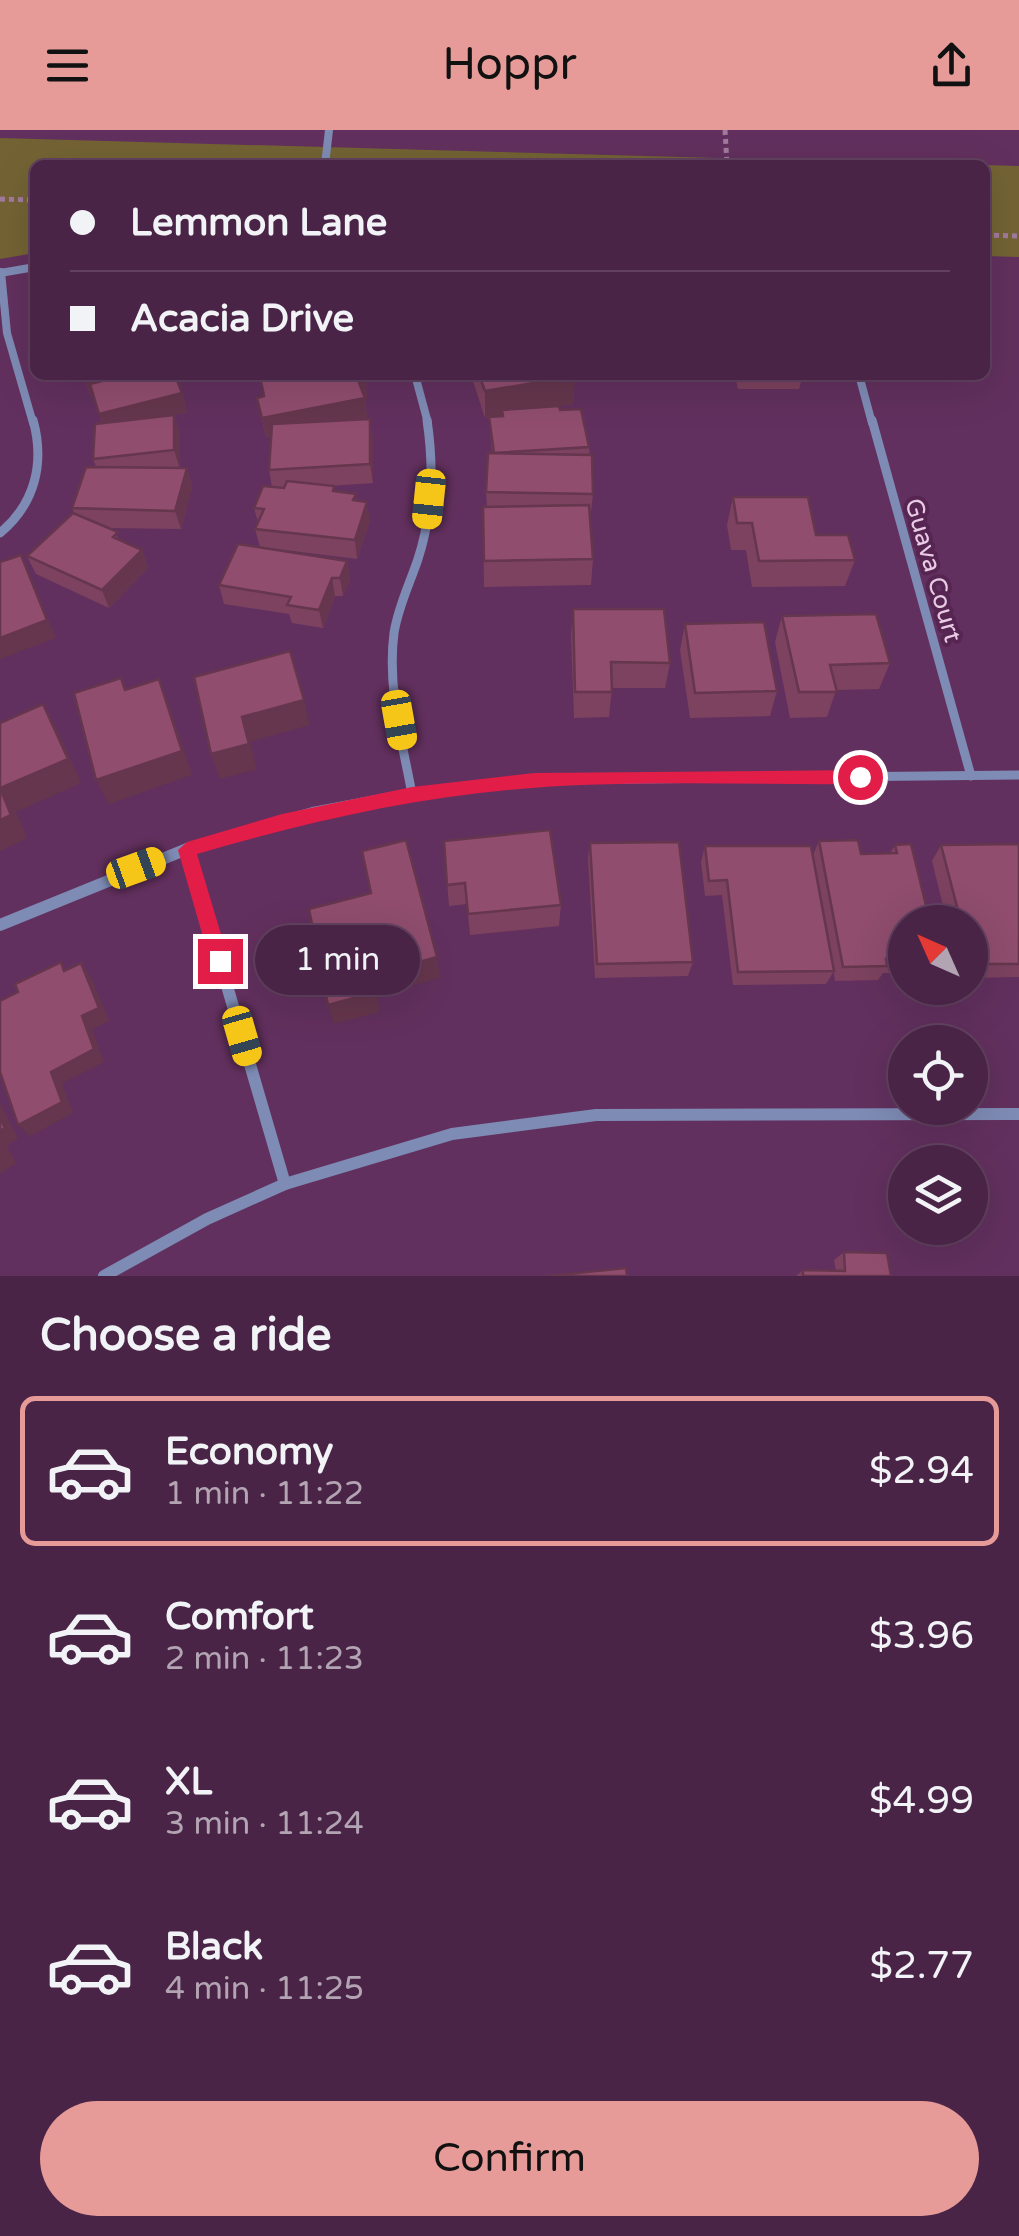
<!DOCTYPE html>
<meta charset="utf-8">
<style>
:root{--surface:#4a2446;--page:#512c4d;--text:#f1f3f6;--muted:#b2a4b3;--line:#61415f;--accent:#e69b98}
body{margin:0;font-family:"Varela Round",sans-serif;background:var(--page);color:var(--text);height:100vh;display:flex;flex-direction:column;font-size:38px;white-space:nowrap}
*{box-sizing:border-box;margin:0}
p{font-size:32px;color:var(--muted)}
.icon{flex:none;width:55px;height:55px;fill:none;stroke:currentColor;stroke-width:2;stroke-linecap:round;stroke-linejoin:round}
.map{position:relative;height:1146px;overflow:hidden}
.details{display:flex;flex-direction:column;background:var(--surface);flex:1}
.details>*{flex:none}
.guide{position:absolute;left:30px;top:30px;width:960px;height:220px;border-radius:15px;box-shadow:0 10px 40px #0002,0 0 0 2px var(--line);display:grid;align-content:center;height:220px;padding:0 40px;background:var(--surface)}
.needle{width:65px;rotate:315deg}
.controls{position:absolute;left:888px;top:775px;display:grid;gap:20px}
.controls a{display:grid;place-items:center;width:100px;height:100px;border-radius:50%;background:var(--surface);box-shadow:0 10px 40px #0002,0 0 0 2px var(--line);font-size:50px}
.end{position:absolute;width:45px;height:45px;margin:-22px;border:12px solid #e11d48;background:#fff;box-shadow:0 0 0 5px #fff}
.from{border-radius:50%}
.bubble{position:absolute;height:70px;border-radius:35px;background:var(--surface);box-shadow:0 10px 40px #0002,0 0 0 2px var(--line);font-size:32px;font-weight:600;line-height:70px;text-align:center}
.car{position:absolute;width:30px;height:60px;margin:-30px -15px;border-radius:12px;box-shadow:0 0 8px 2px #0007;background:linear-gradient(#f5c518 24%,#345 0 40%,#f5c518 0 76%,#345 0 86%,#f5c518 0)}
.guide b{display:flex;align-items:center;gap:35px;height:95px;font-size:38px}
.guide b+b{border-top:2px solid var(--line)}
.guide i{width:25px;height:25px;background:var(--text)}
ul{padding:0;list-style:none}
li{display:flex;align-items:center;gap:30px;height:150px;margin:0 20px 15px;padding:0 20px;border:5px solid transparent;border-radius:15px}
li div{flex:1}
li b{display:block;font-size:38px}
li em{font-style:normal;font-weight:600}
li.active{border-color:var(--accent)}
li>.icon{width:90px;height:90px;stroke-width:1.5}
h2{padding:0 40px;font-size:45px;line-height:120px}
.primary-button{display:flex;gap:20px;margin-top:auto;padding:20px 40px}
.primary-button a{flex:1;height:115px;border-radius:60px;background:var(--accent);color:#111;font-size:40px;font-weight:600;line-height:115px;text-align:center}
header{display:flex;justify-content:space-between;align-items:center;height:130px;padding:0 40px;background:var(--accent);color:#111;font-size:45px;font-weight:600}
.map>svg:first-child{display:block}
.green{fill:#736334}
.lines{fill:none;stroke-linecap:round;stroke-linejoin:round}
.path{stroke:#a27a9e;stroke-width:5;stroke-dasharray:5 4;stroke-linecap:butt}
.street-far2{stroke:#7e8bb4;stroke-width:8}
.street-far1{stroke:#7e8bb4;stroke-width:9}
.street{stroke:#7e8bb4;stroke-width:12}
.wall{fill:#7c425f}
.shaded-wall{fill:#65364d}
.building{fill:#904d6e;stroke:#65364d;stroke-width:2.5}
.route{fill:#e11d48}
.labels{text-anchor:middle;stroke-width:8;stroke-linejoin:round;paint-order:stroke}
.street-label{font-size:25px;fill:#e9cbe5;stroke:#562552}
</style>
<header><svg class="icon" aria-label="menu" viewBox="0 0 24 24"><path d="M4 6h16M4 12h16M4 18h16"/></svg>Hoppr<svg class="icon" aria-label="share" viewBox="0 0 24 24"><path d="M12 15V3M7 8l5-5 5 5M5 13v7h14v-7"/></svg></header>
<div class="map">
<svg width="1019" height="1146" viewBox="0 0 1019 1146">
<rect width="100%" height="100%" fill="#62305e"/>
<g class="green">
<polygon points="0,8 967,35 35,35 35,123 0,129"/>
<polygon points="985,35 1019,36 1019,127 985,126"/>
</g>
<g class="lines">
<g class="path">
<polyline points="725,0 727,35"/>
<polyline points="0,69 35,70"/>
<polyline points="985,105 1019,106"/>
</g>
<g class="street-far2">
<polyline points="325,35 329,0"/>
<polyline points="1,142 7,203 33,293"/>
<polyline points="0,143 35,137"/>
<polyline points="415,245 428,293"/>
<polyline points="859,245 872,293"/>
</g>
<g class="street-far1">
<polyline points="872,290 971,646"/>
<path d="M0,403C35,374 45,333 33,290"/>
<path d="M412,664C402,611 387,557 394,503C398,477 410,453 418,429C433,383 434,337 427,290"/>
<polyline points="395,667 534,650 1019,645"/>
</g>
<g class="street">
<polyline points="187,719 285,1054"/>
<polyline points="0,795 187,719 313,683 408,665"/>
<polyline points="104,1146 207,1089 285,1054 452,1004 596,985 1019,984"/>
</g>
</g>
<g class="wall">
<polygon points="83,245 182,263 187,282 174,285 180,304 180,338 187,338 192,357 181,399 108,398 122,411 142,420 148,438 109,478 36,444 27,426 74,383 72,378 96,337 93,329 102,293 94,266 91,267"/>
<polygon points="471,245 574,245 573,274 559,276 589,317 593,364 590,391 593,429 591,455 484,457 483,377 487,377 486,362 492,323 489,288 485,288"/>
<polygon points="735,245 803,245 799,259 738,259"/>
<polygon points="365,249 367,268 365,269 367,287 354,289 373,308 373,353 329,356 335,361 356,370 370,390 357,429 260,417 255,399 258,392 254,378 272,357 269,340 271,306 266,307 257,268"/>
<polygon points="733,367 816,405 855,430 845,456 752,457 746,420 731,420 727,395"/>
<polygon points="347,431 350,450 343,466 335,466 323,498 292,493 289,484 224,474 219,455"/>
<polygon points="573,479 670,533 665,558 612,558 609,587 574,588 571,505"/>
<polygon points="782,486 890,533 879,559 836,560 827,587 790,588 775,512"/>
<polygon points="685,494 777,561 770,586 690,588 680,520"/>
<polygon points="444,711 561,775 559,796 470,805 467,774 449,776"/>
<polygon points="819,711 861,724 890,723 895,715 905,792 905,843 883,843 878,850 835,851 832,830 834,841 826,854 733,855 722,765 705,766 701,732 705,716 813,725"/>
<polygon points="590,713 693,832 688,846 595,848 588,728"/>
<polygon points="1019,714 1019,847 970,848 970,792 947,792 932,731 941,715"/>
<polygon points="844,1122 891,1146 796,1146 803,1140 836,1141 834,1130"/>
</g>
<g class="shaded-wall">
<polygon points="95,245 166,245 167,247 91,267 84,248"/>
<polygon points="575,246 573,274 485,288 485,261"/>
<polygon points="365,249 367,268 365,269 367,287 266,307 262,288"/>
<polygon points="182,263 187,282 174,285 180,304 180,339 174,320 106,303 99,284"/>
<polygon points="370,289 373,308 373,353 370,334"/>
<polygon points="187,338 192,357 181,399 175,381"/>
<polygon points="367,372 370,390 357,429 355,410"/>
<polygon points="142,420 148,438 109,478 102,460"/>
<polygon points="21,425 56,508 0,529 0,508"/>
<polygon points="347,431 350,450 343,466 340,448"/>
<polygon points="332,448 335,466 323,498 319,480"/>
<polygon points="159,549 169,574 192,645 109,674 96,650"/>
<polygon points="304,570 310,595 250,612 257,639 220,649 211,624 242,587"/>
<polygon points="43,574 57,599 81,653 16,682 27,708 0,721 0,658"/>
<polygon points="437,827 440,848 376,865 372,845"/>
<polygon points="81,833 91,847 109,891 92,899 104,932 62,953 73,983 30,1006 18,995 51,942 82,886"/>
<polygon points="376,862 380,882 334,894 328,875"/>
<polygon points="0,973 18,1008 7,1016 16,1033 0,1044"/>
</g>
<g class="building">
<polygon points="126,245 175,245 182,263 99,284 90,254"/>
<polygon points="293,245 364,245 365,249 358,250 365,268 262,288 257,268 264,266 261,251"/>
<polygon points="479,245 574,245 575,246 485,261"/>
<polygon points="559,276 560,280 581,279 589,317 494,323 489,287 503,286 502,280"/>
<polygon points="174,285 174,320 93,329 95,294"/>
<polygon points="370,289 370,334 269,340 272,294"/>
<polygon points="488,323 592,325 593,364 486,362"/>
<polygon points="86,337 187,338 175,381 72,378"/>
<polygon points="287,351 334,356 333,361 356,364 353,370 367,372 355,410 255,399 264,379 254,378 263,356 284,358"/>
<polygon points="733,367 808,367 816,405 848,405 855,430 759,431 752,393 737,393"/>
<polygon points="589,375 593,429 484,431 483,377"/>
<polygon points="73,383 118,402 113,407 142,420 102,460 27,426"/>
<polygon points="238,414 347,431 340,448 332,448 319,480 287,475 291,467 219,455"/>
<polygon points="21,425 47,490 0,508 0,432"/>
<polygon points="573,479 664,479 670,533 611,532 612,562 575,562"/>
<polygon points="876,484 890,533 830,535 837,562 799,562 782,486"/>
<polygon points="764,492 777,561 695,563 685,494"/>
<polygon points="290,521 304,570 242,587 249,614 211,624 194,547"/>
<polygon points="121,548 125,560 159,549 182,621 96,650 74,563"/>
<polygon points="43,574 68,629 0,658 11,685 0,690 0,593"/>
<polygon points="550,700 561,775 468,784 465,753 447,755 444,711"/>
<polygon points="406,710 437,827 372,845 376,862 328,875 309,779 371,763 362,721"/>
<polygon points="858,710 861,724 897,723 895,715 911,714 930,792 905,792 905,829 886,829 887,836 843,837 819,711"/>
<polygon points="679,712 693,832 597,834 590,713"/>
<polygon points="1019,714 1019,834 972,834 970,827 970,792 961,792 941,715"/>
<polygon points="705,716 811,716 834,841 738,842 727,750 709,751"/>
<polygon points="61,832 64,841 81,833 99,878 82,886 94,919 51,942 62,972 18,995 0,942 0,871 18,862 15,854"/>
<polygon points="0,988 5,998 0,1001"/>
<polygon points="844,1122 887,1123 891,1146 803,1146 803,1140 845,1141"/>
<polygon points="626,1138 627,1146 548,1146"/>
</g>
<path class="route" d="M860,640L868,647L860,654C751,655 640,650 532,658C418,666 307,692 197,724L229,831L220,840L210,831L178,720L187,712L282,684L412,657L534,643Z"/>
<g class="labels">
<g class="street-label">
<text transform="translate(934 440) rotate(74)" y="9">Guava Court</text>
</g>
</g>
</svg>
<div class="controls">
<a><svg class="needle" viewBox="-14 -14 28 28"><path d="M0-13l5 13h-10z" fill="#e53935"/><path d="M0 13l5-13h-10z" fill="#b2a4b3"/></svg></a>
<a><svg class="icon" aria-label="locate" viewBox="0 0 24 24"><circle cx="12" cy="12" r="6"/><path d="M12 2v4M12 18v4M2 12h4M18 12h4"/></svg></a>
<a><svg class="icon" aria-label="layers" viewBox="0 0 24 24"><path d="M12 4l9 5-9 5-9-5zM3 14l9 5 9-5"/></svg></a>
</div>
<i class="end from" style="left:860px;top:647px"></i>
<i class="end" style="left:220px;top:831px"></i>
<div class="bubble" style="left:255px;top:795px;width:165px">1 min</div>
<i class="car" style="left:429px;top:369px;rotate:186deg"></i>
<i class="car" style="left:399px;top:590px;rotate:170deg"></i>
<i class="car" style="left:136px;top:738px;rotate:70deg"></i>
<i class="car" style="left:242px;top:906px;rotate:164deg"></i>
<div class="guide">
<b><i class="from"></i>Lemmon Lane</b>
<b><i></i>Acacia Drive</b>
</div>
</div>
<section class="details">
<h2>Choose a ride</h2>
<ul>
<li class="active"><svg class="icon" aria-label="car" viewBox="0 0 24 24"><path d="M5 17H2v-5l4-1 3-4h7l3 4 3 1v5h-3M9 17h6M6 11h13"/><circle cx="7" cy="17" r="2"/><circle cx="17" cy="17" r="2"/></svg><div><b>Economy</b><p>1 min · 11:22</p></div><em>$2.94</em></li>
<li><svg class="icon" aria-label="car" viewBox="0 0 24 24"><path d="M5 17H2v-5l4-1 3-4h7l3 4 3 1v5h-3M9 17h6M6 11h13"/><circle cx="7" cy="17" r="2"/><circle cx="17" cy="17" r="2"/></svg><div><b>Comfort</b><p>2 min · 11:23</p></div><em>$3.96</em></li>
<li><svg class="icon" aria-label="car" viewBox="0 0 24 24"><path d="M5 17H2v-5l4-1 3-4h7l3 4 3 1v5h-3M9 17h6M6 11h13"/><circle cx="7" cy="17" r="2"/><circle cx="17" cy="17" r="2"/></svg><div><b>XL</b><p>3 min · 11:24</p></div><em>$4.99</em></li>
<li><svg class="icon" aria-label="car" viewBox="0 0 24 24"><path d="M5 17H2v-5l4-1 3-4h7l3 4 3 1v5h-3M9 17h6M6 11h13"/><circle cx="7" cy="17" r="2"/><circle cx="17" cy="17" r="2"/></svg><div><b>Black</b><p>4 min · 11:25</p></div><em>$2.77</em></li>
</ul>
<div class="primary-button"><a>Confirm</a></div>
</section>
